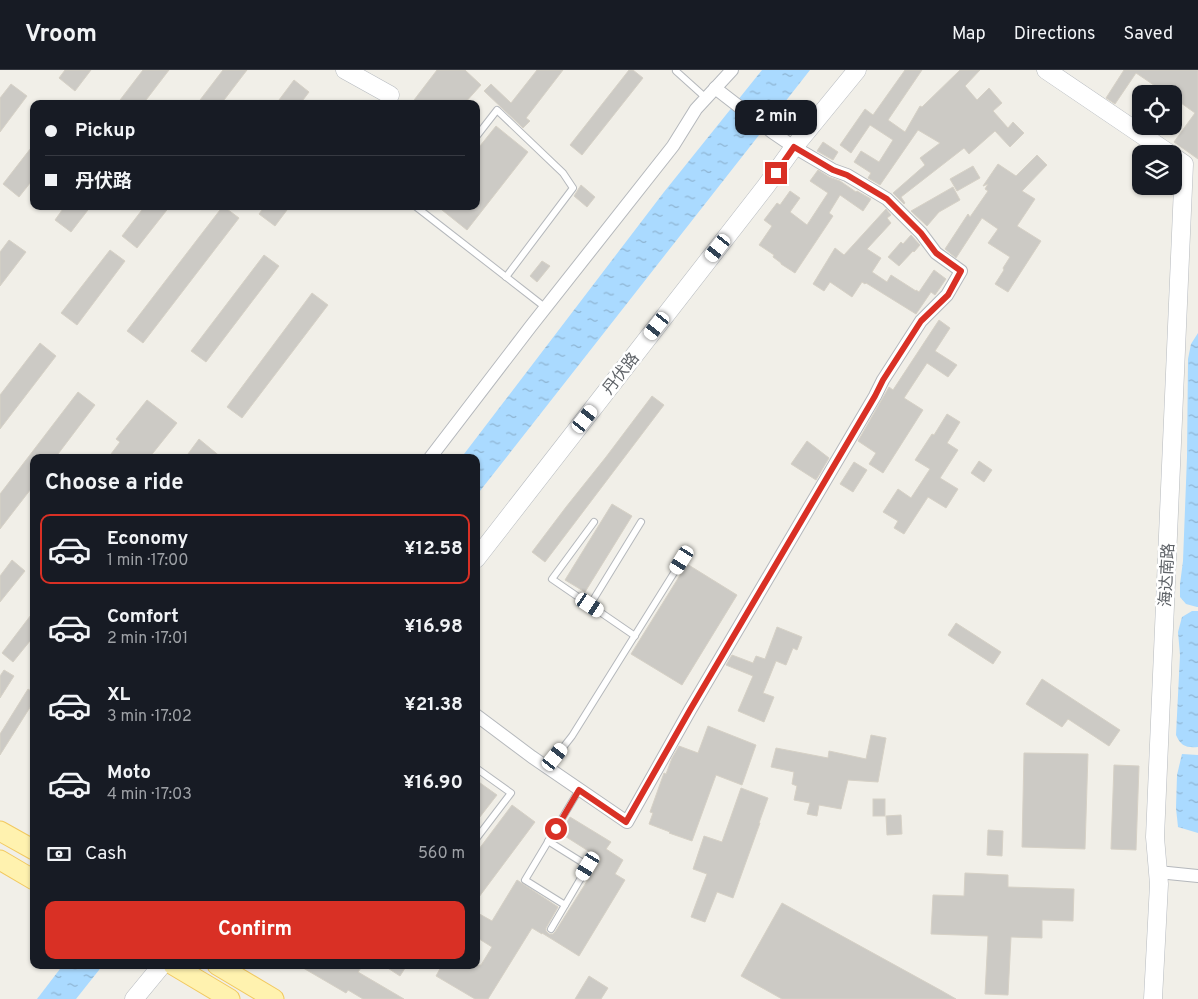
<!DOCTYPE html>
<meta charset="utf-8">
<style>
:root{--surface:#171b24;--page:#242831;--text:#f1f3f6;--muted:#9ea1a6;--line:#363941;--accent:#d93025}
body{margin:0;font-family:Overpass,"Noto Sans SC",sans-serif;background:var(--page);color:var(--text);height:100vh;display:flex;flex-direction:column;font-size:19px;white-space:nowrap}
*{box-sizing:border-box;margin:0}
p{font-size:16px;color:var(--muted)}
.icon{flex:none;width:28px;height:28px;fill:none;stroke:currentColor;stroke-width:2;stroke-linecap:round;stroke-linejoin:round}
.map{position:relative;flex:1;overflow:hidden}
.panel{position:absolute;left:30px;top:384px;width:450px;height:515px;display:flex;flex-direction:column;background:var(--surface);border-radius:10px;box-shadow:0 1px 4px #0004}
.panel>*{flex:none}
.hud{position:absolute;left:30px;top:30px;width:450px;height:110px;border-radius:10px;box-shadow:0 1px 4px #0004;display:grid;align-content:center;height:110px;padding:0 15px;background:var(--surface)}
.controls{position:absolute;left:1132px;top:15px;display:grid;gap:10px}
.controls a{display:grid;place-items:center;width:50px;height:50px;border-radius:10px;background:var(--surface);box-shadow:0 1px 4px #0004;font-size:25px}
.end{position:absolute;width:22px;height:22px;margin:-11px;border:6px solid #d93025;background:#fff;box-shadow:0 0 0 2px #fff}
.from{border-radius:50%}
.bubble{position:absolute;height:35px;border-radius:10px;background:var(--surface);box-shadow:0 1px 4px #0004;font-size:16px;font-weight:700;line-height:35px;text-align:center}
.car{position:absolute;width:15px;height:30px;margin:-15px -8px;border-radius:6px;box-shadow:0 0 4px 1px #0007;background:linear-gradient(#fff 24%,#345 0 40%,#fff 0 76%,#345 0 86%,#fff 0)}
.hud b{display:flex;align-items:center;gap:18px;height:48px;font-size:19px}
.hud b+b{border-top:1px solid var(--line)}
.hud i{width:12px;height:12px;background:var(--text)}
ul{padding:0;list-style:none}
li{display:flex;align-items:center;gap:15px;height:70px;margin:0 10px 8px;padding:0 5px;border:2px solid transparent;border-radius:10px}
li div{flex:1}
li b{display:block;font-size:19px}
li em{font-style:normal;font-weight:700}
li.selected{border-color:var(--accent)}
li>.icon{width:45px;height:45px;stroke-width:1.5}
h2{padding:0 15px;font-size:22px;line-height:60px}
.pay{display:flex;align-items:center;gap:12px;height:55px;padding:0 15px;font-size:19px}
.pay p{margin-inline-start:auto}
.button{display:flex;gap:10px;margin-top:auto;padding:10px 15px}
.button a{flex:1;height:58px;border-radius:10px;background:var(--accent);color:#fff;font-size:20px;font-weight:700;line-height:58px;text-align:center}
header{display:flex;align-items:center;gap:30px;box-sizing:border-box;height:70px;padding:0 25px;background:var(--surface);border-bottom:1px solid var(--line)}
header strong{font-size:24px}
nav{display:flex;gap:28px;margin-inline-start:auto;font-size:18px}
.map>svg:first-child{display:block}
.water{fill:url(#water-ripples)}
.building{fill:#cccac5;stroke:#d6d1c6}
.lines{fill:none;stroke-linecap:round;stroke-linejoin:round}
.lane-casing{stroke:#b5b8bc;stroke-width:8}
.street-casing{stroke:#b5b8bc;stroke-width:14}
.secondary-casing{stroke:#b6babf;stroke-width:19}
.primary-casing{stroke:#f2c960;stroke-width:21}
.lane{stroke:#fff;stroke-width:6}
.street{stroke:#fff;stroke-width:12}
.secondary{stroke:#fff;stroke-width:18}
.primary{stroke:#fff2af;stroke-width:19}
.route{stroke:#d93025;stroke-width:6}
.labels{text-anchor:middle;stroke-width:5;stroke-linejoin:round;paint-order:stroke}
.street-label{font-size:16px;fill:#5f6368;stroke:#fff}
</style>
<header>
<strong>Vroom</strong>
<nav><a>Map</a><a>Directions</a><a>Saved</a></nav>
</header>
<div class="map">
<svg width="1198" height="929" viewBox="0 0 1198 929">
<defs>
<pattern id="water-ripples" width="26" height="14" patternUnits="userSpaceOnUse" patternTransform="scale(1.25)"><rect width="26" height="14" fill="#aadaff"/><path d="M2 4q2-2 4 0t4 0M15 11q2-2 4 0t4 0" fill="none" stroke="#8eb4d2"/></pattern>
</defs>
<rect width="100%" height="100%" fill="#f1efe8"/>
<g class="water">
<polygon points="762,0 810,0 476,426 476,388 461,388 664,122"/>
<polygon points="1198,263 1198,537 1197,537 1186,534 1180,527 1180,514 1183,491 1187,387 1188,289 1191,274"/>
<path d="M1192,541H1198V677C1186,678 1181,676 1176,665L1180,585L1178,562L1182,547Z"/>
<polygon points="1182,684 1198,685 1198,763 1178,757 1176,738 1177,705"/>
<polygon points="63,895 103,895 76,929 37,929"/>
</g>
<g class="building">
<polygon points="65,0 91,0 75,21 59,8"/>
<polygon points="143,0 169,0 143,34 117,34"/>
<polygon points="223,0 247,0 221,34 197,34"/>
<polygon points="437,0 465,0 481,15 464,34 411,34"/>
<polygon points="537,0 563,0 526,48 530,51 523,58 484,21 491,14 511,33"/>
<polygon points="629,0 633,0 643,8 582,85 570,75"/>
<polygon points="905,0 922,0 888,50 905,62 920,36 922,37 960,0 980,0 965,16 977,30 989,18 1002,33 993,41 1008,58 1013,52 1024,63 1010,77 995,61 969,84 964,78 901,127 905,133 904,134 893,123 925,95 920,88 940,73 918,60 880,115 868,108 871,103 854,92 861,81 879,92 893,70 870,55 851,83 840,75 865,39 873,45"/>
<polygon points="1124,0 1198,0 1198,89 1174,72 1195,43 1174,28 1174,24 1167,24 1136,3 1115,34 1106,28"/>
<polygon points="294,10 309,22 300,34 276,34"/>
<polygon points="11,14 27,26 0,62 0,28"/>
<polygon points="496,56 528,82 467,160 437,136 476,136 476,81"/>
<polygon points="823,72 838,82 833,90 817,81"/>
<polygon points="34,74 34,108 19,127 3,114"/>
<polygon points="1037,85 1047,95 1022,121 1035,129 1017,156 1041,171 1008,222 995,214 1004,200 1003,198 1010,187 988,173 998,159 982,148 956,188 945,179 968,144 970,147 988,121 985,119 988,114 983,116 998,94 1016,106"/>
<polygon points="973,96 980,108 957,121 950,109"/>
<polygon points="818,100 829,107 840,111 856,122 857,121 871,129 863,141 840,125 829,143 833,146 795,203 781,194 781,193 773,187 774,185 759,175 772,156 764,150 777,133 780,135 790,121 800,128 790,142 807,155 828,123 810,111"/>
<polygon points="581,115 595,127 587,137 574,126"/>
<polygon points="953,117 960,130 939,142 927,156 911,141"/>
<polygon points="65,136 91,136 71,162 55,150"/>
<polygon points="145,136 170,136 137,178 122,166"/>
<polygon points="223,136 239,148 143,273 127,261"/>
<polygon points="265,136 290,136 275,156 259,144"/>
<polygon points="886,139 891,145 887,148 891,153 867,179 881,188 872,202 887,212 891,205 916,221 916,220 919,222 934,200 946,209 935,225 931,222 916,244 866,213 865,214 862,212 852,227 830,212 824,221 813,214 835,178 844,185"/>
<polygon points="911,165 920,175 914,182 913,181 899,196 888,187 901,172 903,174"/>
<polygon points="9,170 26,182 0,216 0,182"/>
<polygon points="110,180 125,191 77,255 61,243"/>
<polygon points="264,185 279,196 206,292 191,281"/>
<polygon points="542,191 550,196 537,212 530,206"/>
<polygon points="312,223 328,235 242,348 227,337"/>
<polygon points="939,250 950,258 935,281 957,295 948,307 927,293 904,328 923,340 883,403 869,394 876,383 858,371 889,317 893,320"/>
<polygon points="40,273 56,286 0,359 0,325"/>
<polygon points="78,322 95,335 55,388 34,388 34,415 0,459 0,424"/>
<polygon points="652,326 664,335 545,492 532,482 566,437 606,387"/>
<polygon points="147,330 177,353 149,388 108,388 120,372 116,369"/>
<polygon points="947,344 960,352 947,373 958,380 940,408 958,419 946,438 928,427 904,464 894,458 898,451 883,442 898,419 911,428 930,399 915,390 932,364 934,365"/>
<polygon points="199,369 222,388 185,388"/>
<polygon points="807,371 829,388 816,410 791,394"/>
<polygon points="979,391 992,400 984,412 971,403"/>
<polygon points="854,392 867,400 853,422 840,414"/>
<polygon points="612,434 632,446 585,522 565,510"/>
<polygon points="12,490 25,501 0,532 0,506"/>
<polygon points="687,494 737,525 682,615 631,584"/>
<polygon points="34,541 34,566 13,592 2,583"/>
<polygon points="956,553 1001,582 993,594 948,565"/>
<polygon points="777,557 802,567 797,580 793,578 786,595 776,591 763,623 774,627 764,652 738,641 753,606 726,595 732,585 753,593 756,586 765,589"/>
<polygon points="4,600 14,606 0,628 0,606"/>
<polygon points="1042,609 1120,660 1109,676 1068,649 1062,657 1026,634"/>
<polygon points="28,619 34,623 34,631 0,685 0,664"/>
<polygon points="708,656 756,675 742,715 716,705 692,771 669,763 670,762 649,754 653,743 650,742 664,703 666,704 672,688 679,676 698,683"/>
<polygon points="871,665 886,668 878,712 848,710 841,739 819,735 817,746 807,744 810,733 794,730 797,716 792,714 794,702 771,697 776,678 828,688 829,681 866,689"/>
<polygon points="1024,683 1088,684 1085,779 1022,777"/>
<polygon points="1114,695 1139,696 1136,780 1111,779"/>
<polygon points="476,710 497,725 476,752"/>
<polygon points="741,718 768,728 759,753 760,753 733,828 717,822 705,852 691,847 707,804 693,799 704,766 722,772"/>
<rect x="873" y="729" width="12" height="17"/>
<polygon points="512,735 535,752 476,831 476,783"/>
<polygon points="901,745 902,764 887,765 886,746"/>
<polygon points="570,747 611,772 606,779 623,790 615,804 625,810 579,886 542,863 542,864 532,858 488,929 475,929 436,906 442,895 481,895 492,877 476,867 476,842 492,851 517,810 558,837 546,858 546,861 549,864 553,864 555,862 601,789 560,763"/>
<polygon points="988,760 1003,761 1002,786 987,785"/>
<polygon points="965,803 1008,805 1008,817 1074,819 1073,851 1042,850 1042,868 1011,867 1008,925 985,924 988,866 931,864 933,825 964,826"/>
<polygon points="782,833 942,921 956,929 782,929 741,906"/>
<polygon points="298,895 363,895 358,902 404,929 363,929 348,920 346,923"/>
<polygon points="383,895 407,895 400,906"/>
<polygon points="589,906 608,918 601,929 575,929"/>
</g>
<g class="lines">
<defs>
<g id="lane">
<polyline points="676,1 706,28"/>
<polyline points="476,67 497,40 563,103 573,118 506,207"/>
<polyline points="415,136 546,238"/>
<polyline points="594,452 552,509 635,566"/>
<polyline points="590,535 641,452"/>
<polyline points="476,698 511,723 476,769"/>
<polyline points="547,698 572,666 682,490"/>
<polyline points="548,771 588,796 551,859"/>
<polyline points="565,835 525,810 579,720"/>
</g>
<g id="street">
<polyline points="430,388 531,256 673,76 696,39 732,0"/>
<polyline points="476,645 532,687 627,752 690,640 875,326 883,310 921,251 947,225 961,201 936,183 921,163 887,129 847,105 833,100 794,77 772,62 715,18"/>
<polyline points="1158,802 1198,806"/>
</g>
<g id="secondary">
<polyline points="345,0 390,25"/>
<polyline points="1046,0 1170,84"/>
<polyline points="476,489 766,116 794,77 857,0"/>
<polyline points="134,929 162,895"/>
<polyline points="1153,929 1159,814 1155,767 1184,94 1174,87"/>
</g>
<g id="primary">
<polyline points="0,761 34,780"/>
<polyline points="0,790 34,810"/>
<polyline points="173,895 230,929"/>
<polyline points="217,895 274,929"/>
</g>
</defs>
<use href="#lane" class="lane-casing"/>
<use href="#street" class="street-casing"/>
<use href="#secondary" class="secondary-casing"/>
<use href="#primary" class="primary-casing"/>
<use href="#lane" class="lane"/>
<use href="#street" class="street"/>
<use href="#secondary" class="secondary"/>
<use href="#primary" class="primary"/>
</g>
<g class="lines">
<polyline class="route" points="556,759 579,720 626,752 690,640 875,326 883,310 921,251 948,225 961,201 936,183 921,163 887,129 847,105 833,100 794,77 776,103"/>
</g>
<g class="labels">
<g class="street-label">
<text transform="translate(620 303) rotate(-52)" y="6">丹伏路</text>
<text transform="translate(1166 505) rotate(-87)" y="6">海达南路</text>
</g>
</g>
</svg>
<div class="controls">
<a><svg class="icon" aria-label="locate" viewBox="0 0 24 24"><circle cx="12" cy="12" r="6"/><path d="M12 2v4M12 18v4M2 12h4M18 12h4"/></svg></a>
<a><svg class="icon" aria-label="layers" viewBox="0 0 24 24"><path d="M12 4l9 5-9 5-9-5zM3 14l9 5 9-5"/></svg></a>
</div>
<i class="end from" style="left:556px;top:759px"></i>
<i class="end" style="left:776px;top:103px"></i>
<div class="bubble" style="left:735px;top:30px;width:82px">2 min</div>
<i class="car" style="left:718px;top:178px;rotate:218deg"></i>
<i class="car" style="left:657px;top:256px;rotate:218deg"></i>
<i class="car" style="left:585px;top:349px;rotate:38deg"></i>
<i class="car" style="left:682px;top:490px;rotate:212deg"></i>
<i class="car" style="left:590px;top:535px;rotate:124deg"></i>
<i class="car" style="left:555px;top:687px;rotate:39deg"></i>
<i class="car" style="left:588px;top:796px;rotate:211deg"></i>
<div class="hud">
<b><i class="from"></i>Pickup</b>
<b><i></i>丹伏路</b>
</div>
<section class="panel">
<h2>Choose a ride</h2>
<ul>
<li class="selected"><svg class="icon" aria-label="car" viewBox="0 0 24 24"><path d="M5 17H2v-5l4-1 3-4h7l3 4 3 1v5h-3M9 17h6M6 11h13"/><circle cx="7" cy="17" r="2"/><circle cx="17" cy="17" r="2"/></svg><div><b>Economy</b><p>1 min · 17:00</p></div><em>¥12.58</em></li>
<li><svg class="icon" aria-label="car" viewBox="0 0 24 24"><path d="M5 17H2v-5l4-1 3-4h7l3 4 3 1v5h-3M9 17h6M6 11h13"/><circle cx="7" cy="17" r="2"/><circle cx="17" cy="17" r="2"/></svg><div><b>Comfort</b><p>2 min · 17:01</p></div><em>¥16.98</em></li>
<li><svg class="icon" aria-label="car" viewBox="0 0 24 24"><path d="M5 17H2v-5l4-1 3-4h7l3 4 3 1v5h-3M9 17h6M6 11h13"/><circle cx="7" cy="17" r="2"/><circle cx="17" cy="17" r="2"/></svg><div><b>XL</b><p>3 min · 17:02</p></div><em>¥21.38</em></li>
<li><svg class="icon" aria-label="car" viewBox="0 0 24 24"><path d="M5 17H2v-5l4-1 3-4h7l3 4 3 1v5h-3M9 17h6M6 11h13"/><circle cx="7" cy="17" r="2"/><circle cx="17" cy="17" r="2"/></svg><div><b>Moto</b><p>4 min · 17:03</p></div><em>¥16.90</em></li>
</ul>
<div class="pay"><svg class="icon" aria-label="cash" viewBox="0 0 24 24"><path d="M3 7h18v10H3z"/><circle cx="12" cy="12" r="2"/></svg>Cash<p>560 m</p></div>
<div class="button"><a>Confirm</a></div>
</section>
</div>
